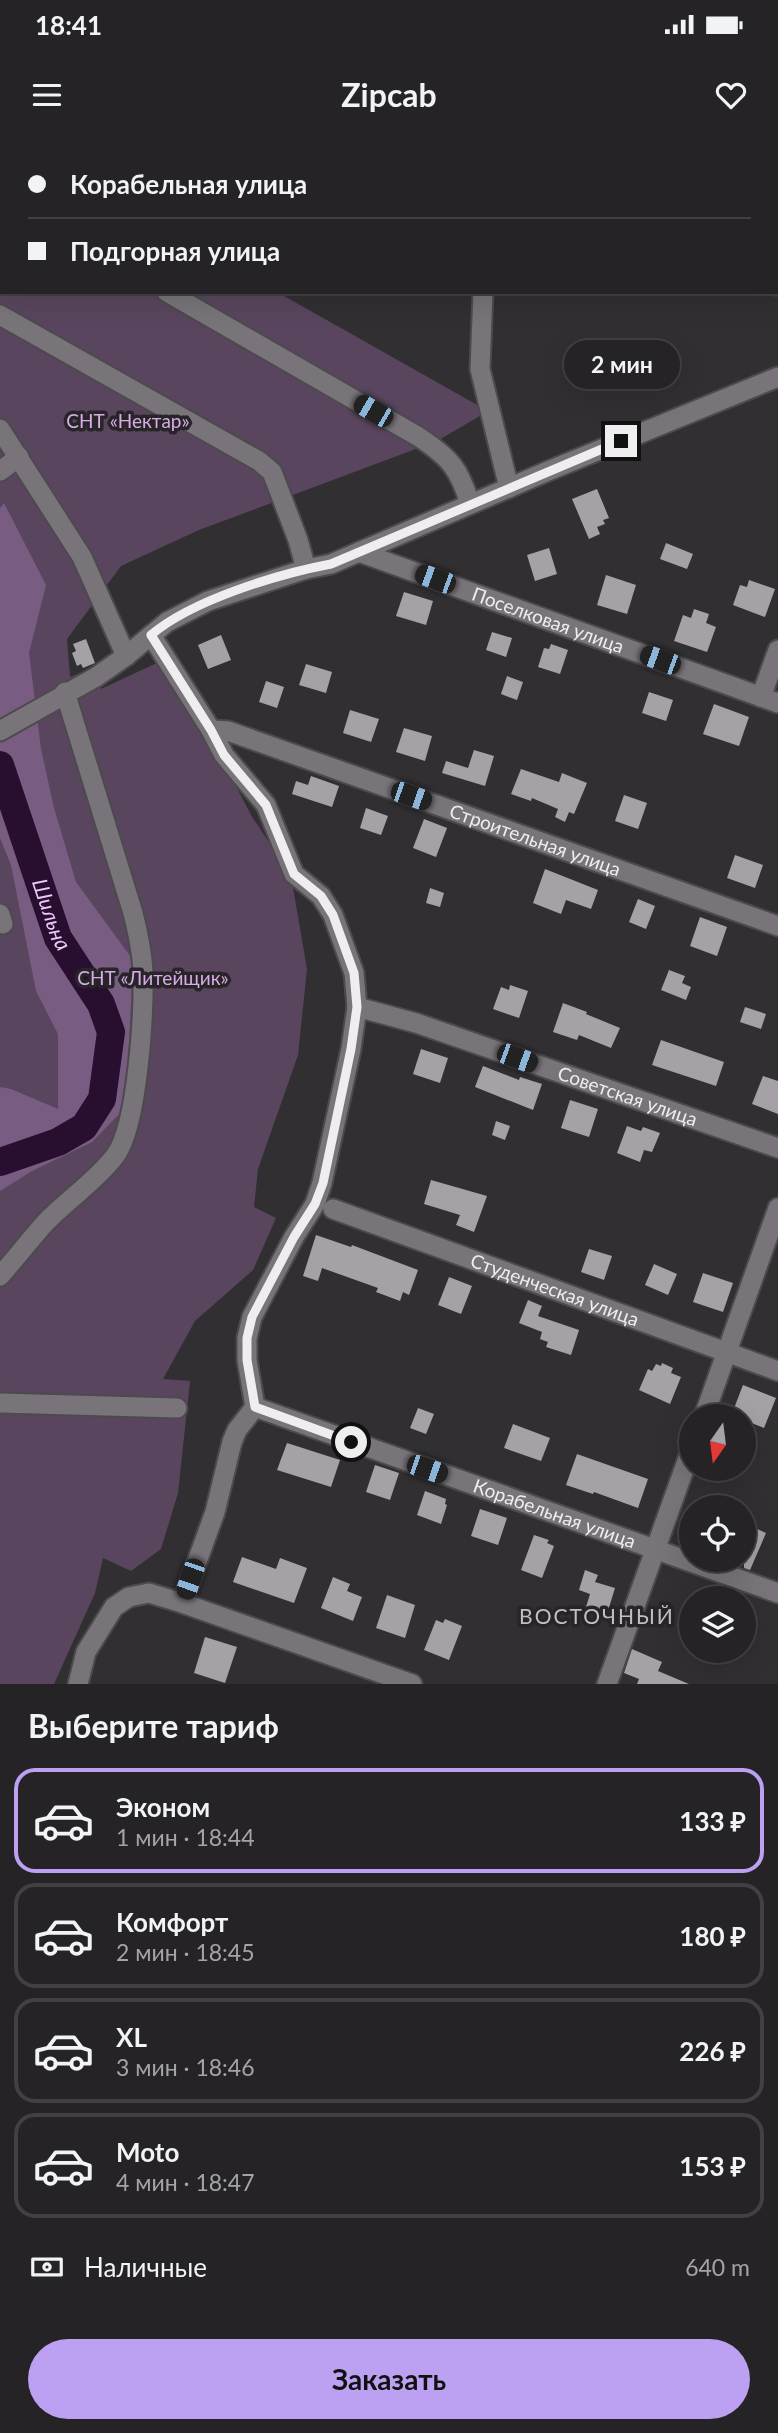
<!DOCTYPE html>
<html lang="ru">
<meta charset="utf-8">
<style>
:root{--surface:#262326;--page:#322f32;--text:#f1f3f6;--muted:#a4a4a7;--line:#424043;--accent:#bca0f2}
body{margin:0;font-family:Lato,sans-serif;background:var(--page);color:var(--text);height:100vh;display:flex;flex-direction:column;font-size:26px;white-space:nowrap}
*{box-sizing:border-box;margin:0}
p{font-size:23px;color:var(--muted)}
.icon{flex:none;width:38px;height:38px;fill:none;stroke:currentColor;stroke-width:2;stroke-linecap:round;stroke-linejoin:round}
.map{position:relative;height:1544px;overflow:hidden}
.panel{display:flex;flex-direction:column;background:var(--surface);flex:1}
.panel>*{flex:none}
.banner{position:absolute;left:0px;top:0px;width:779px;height:154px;box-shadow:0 7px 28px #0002,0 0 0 2px var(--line);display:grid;align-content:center;height:154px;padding:0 28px;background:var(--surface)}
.needle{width:46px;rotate:194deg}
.controls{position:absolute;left:679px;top:1264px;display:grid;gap:14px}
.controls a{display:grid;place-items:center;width:77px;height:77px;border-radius:50%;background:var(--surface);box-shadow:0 7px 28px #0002,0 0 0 2px var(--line);font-size:35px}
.end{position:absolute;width:32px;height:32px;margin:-16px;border:9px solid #efedf0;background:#111;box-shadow:0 0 0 4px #111}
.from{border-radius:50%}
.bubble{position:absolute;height:49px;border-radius:24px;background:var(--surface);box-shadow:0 7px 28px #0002,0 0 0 2px var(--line);font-size:23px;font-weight:700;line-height:49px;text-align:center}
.car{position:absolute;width:21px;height:42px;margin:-21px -10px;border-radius:9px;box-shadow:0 0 5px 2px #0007;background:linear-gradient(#222 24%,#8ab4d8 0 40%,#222 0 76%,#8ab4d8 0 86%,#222 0)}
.banner b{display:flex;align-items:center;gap:24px;height:66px;font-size:26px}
.banner b+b{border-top:2px solid var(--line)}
.banner i{width:18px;height:18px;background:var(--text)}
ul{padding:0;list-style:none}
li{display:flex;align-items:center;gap:21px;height:105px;margin:0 14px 10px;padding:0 14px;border:4px solid var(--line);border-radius:21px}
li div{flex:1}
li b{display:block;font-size:26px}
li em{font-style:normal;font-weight:700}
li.on{border-color:var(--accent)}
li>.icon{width:63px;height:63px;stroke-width:1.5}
h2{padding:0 28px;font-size:32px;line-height:84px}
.pay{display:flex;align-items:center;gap:18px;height:77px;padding:0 28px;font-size:26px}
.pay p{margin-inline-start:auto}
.cta{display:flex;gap:14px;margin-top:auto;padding:14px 28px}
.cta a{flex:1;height:80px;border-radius:42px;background:var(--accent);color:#111;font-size:28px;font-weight:700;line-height:80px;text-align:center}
.status{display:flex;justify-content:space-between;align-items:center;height:49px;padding:0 35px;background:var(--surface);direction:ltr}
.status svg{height:19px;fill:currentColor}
header{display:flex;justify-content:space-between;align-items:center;height:91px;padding:0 28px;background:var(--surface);font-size:32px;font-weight:700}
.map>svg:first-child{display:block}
.green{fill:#59465e}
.forest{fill:#795c81}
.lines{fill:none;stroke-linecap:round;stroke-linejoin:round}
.river{stroke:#280e2f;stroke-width:28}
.building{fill:#a5a1a7}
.minor-casing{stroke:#4d4a4e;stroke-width:23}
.minor{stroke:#787479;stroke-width:19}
.route{stroke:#efedf0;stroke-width:9}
.labels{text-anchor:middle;stroke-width:7;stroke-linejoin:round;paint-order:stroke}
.park-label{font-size:19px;fill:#d9abe7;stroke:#282529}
.street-label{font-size:19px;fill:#efedf0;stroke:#282529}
.water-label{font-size:21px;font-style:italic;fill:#efc9fa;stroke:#282529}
.neighbourhood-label{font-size:21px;letter-spacing:2px;fill:#c1bdc2;stroke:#282529}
</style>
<div class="status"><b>18:41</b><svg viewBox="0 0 49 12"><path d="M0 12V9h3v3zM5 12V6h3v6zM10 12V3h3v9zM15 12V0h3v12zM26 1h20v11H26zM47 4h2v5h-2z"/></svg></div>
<header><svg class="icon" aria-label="menu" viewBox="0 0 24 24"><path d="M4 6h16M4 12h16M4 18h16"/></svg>Zipcab<svg class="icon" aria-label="heart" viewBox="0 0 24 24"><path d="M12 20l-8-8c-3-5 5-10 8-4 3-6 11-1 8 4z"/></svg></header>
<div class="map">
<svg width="778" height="1544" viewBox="0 0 778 1544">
<rect width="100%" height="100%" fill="#322f33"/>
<polygon class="green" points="0,0 19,2 2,2 2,152 277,152 479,266 480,276 437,301 199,390 121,426 67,499 70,537 93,528 101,549 159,522 216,608 251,675 291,736 307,829 298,915 258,1029 254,1067 276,1078 253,1130 195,1181 163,1239 190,1241 178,1353 161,1409 131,1431 103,1418 95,1453 54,1544 0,1544"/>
<polygon class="forest" points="4,363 46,445 29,513 41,609 54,668 76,742 133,820 126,967 92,1002 32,1031 0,1051 0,947 11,949 58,969 58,894 36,851 11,725 0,698 0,368"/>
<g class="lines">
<path class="river" id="s1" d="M0,625L58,798L101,864L111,892L102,959L84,987L58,1002L0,1022"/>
</g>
<g class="building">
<polygon points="597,349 609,378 603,380 605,384 597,387 600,394 589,399 572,359"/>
<polygon points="666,403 693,414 687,429 660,419"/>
<polygon points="549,408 557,434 535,441 527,415"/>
<polygon points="606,435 636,445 627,474 597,465"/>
<polygon points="749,440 775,449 765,477 733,465 740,445 747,447"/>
<polygon points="404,452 433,461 426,485 396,476"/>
<polygon points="694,469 709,474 706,483 716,487 707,512 674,501 683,475 691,478"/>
<polygon points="492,492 512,498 506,517 486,510"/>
<polygon points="221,495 231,520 208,529 198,505"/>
<polygon points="86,499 95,523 83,528 81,524 77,526 72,513 76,511 73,504"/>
<polygon points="551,504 568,510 560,534 538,527 544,508 549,509"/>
<polygon points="306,524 332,532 326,553 299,545"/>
<polygon points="507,536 523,542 517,560 501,554"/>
<polygon points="266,541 284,547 277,568 259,562"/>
<polygon points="649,552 673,560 666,581 642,573"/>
<polygon points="714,564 749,577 739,606 703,594"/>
<polygon points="350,570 379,579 371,602 343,593"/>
<polygon points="404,588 432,596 425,621 396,612"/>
<polygon points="474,610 494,616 485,646 442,633 446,621 468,628"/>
<polygon points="521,629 559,642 562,633 587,643 574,674 569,672 565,682 555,677 558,669 532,658 531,661 511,654"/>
<polygon points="311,636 339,646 332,667 292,654 296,641 308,645"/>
<polygon points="624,655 647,663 638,689 615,681"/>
<polygon points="366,668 388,676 381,695 360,688"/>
<polygon points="424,679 447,688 436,717 413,708"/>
<polygon points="735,715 763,725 755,748 727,738"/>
<polygon points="545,729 598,750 591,769 566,760 561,774 533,763"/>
<polygon points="430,748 444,753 440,767 426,763"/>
<polygon points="638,759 655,766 646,789 629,782"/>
<polygon points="700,777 727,787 717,816 690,806"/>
<polygon points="669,830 685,836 682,843 691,847 686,860 661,850"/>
<polygon points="510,845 528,851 519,878 493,869 501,847 509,850"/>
<polygon points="563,863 587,872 586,874 620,888 611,908 579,895 577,900 553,892"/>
<polygon points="745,867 766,874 761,889 740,882"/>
<polygon points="661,900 724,922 716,946 652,925"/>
<polygon points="421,909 448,918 440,943 413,934"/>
<polygon points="483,926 519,940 520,937 542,944 533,970 475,947"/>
<polygon points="763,936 778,941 778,974 752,964"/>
<polygon points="570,960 598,969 589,997 561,988"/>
<polygon points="496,981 510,986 505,1000 492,995"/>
<polygon points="627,986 641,991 643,987 660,993 652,1012 644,1010 640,1022 617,1013"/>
<polygon points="431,1040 487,1056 474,1092 456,1085 460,1075 424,1064"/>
<polygon points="316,1095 351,1107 352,1105 418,1130 409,1155 403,1152 400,1161 376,1152 378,1148 322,1128 318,1141 303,1136"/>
<polygon points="589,1109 612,1116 604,1140 581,1132"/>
<polygon points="654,1124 677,1134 668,1155 645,1145"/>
<polygon points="703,1133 733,1143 723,1172 693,1162"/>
<polygon points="449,1137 472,1146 461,1174 438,1165"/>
<polygon points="528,1160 542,1166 538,1176 579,1190 571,1215 546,1207 548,1202 540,1199 542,1192 519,1183"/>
<polygon points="662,1223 673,1228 671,1233 681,1237 670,1264 639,1250 648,1229 652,1231 656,1224 661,1226"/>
<polygon points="743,1245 776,1258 764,1288 744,1280 744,1276 731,1276"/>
<polygon points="418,1268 434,1274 426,1294 410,1288"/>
<polygon points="513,1284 550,1298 541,1321 504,1308"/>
<polygon points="287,1303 340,1320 331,1347 277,1330"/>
<polygon points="577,1314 648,1339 638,1368 594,1352 593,1354 566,1345"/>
<polygon points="375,1325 399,1333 390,1360 366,1352"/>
<polygon points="425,1351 446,1359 445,1364 447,1365 441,1384 417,1375"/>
<polygon points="480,1369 507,1378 498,1405 471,1396"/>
<polygon points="748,1385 766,1393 750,1430 744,1428 744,1396"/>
<polygon points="534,1395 549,1400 547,1403 554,1406 542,1438 521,1430"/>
<polygon points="242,1417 276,1429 280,1418 307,1428 294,1463 233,1442"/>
<polygon points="585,1430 598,1435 595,1442 615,1448 607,1474 586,1467 590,1454 579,1450"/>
<polygon points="333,1437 350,1444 347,1451 362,1457 353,1481 321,1468"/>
<polygon points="387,1455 415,1465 405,1498 376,1488"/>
<polygon points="445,1479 462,1486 449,1520 424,1510 436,1480 443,1483"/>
<polygon points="205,1497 237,1507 225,1543 194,1533"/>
<polygon points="632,1509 662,1522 658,1531 689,1544 637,1544 639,1539 624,1533"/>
</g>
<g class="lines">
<defs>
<g id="minor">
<polyline points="245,0 248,2"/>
<polyline points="0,56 2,57"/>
<polyline points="777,145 778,145"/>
<path d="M167,152L419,297C450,318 459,328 470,364"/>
<polyline points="483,152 480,229 509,348"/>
<polyline points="0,175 259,321 272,332 298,400 306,429"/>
<polyline points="0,289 82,417 126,516"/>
<polyline points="0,331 19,317"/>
<path id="s2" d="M359,412L778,563"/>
<polyline points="761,557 778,510"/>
<path id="s3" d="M211,590L228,591L778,786"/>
<polyline points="0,591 96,537 126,516 167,482 208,461 306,429 331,424 548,331 778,237"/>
<polyline points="0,774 3,784"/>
<path id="s4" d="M357,867L416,883L778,1008"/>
<path id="s5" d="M333,1069L778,1231"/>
<path d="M0,1136C15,1119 30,1100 45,1083C67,1060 96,1041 115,1016C138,986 144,871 143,832C142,811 138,793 133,773L65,552"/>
<polyline points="0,1263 177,1268"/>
<path id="s6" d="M255,1267L778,1453"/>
<polyline points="704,1276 778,1068"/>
<polyline points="182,1463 412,1544"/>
<polyline points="78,1544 86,1512 114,1467 129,1457 149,1453 182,1463 215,1372 232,1302 237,1290 255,1267 247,1220 247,1198 252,1177 294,1097 315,1064 322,1043 351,909 357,867 354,833 333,775 321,756 294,734 266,665 224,615 211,590 151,495"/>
<polyline points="607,1544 691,1310"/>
</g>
</defs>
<use href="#minor" class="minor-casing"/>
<use href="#minor" class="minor"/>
</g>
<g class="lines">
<path class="route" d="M351,1302L255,1267L247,1220V1198L252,1177L294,1097L315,1064L323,1043L351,909L357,867L354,833L333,775L321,756L294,734L266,665L224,615L211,590L151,495C192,460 278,434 331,424L621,301"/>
</g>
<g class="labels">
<g class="park-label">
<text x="128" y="288">СНТ «Нектар»</text>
<text x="153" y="845">СНТ «Литейщик»</text>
</g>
<g class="street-label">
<text dy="7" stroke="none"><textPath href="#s2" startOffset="201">Поселковая улица</textPath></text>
<text dy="7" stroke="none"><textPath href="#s3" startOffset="343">Строительная улица</textPath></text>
<text dy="7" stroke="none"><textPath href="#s4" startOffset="285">Советская улица</textPath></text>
<text dy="7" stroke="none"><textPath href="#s5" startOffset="236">Студенческая улица</textPath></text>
<text dy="7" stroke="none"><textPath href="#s6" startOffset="318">Корабельная улица</textPath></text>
</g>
<g class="water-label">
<text dy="7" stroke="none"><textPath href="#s1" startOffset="158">Шильна</textPath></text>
</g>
<g class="neighbourhood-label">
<text x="597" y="1484">ВОСТОЧНЫЙ</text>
</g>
</g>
</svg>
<div class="controls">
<a><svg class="needle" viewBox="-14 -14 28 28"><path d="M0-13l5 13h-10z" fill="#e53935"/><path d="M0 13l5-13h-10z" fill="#a4a4a7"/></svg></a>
<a><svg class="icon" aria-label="locate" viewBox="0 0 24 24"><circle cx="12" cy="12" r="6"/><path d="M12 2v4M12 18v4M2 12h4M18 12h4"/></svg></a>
<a><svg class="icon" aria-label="layers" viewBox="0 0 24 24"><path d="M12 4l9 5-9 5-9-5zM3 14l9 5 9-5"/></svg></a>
</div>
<i class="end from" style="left:351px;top:1302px"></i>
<i class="end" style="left:621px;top:301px"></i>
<div class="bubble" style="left:564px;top:200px;width:116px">2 мин</div>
<i class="car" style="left:373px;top:271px;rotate:300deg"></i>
<i class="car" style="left:435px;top:439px;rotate:290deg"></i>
<i class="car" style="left:660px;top:520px;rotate:290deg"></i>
<i class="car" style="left:411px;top:656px;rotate:109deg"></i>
<i class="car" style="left:517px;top:918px;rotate:110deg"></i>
<i class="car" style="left:427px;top:1329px;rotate:109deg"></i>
<i class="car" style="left:190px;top:1439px;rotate:199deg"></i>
<div class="banner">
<b><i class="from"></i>Корабельная улица</b>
<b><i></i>Подгорная улица</b>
</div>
</div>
<section class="panel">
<h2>Выберите тариф</h2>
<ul>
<li class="on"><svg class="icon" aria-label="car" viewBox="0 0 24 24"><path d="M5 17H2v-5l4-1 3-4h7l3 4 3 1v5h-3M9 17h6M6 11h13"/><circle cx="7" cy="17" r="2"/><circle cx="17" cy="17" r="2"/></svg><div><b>Эконом</b><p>1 мин · 18:44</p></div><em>133 ₽</em></li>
<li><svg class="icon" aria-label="car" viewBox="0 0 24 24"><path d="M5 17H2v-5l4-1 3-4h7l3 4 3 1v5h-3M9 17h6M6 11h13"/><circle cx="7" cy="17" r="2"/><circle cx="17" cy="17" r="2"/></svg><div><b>Комфорт</b><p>2 мин · 18:45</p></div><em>180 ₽</em></li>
<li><svg class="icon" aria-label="car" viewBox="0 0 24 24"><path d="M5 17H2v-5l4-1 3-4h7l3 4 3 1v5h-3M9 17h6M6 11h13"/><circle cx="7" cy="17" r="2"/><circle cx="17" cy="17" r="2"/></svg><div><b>XL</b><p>3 мин · 18:46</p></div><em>226 ₽</em></li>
<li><svg class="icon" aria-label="car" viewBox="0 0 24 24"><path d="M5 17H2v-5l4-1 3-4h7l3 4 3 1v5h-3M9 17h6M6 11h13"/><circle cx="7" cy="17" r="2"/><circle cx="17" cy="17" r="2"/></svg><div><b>Moto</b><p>4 мин · 18:47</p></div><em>153 ₽</em></li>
</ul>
<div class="pay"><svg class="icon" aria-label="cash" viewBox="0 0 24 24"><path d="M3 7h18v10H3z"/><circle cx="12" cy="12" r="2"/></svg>Наличные<p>640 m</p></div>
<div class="cta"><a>Заказать</a></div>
</section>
